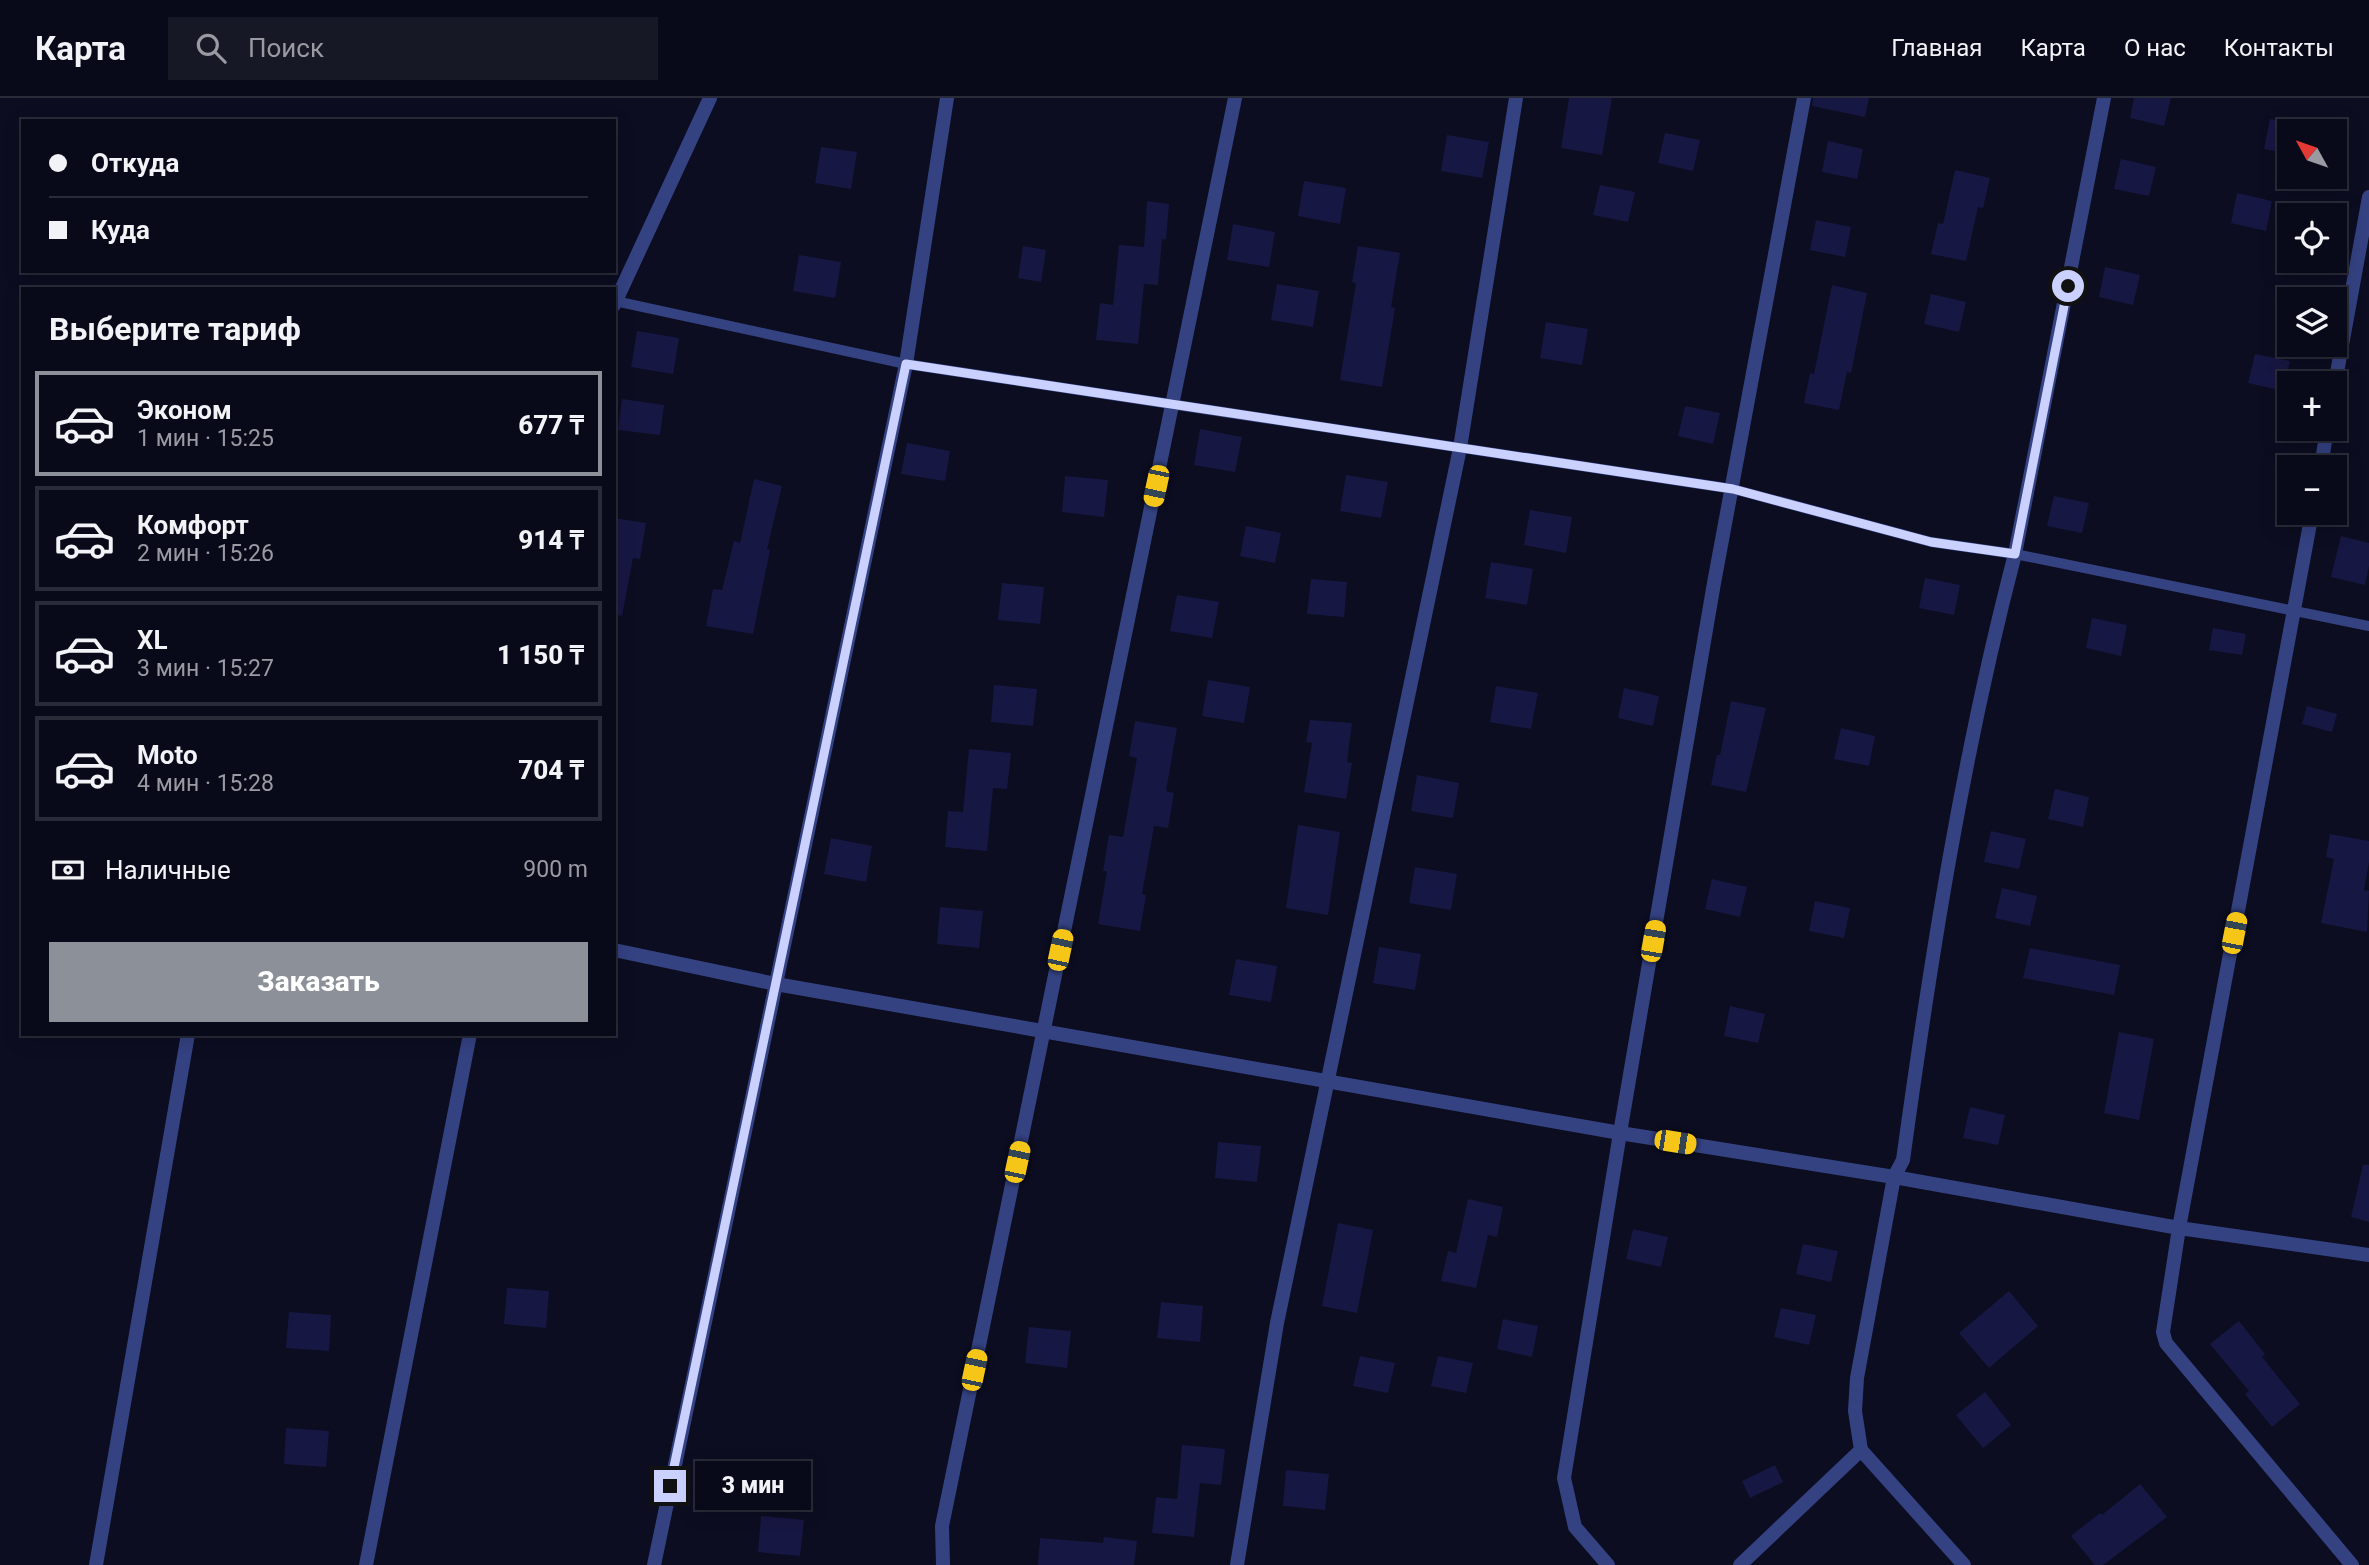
<!DOCTYPE html>
<html lang="ru">
<meta charset="utf-8">
<style>
:root{--surface:#090a19;--page:#171826;--text:#f1f3f6;--muted:#999aa2;--line:#292b38;--accent:#8c9099}
body{margin:0;font-family:Roboto,sans-serif;background:var(--page);color:var(--text);height:100vh;display:flex;flex-direction:column;font-size:26px;white-space:nowrap}
*{box-sizing:border-box;margin:0}
p{font-size:23px;color:var(--muted)}
.icon{flex:none;width:38px;height:38px;fill:none;stroke:currentColor;stroke-width:2;stroke-linecap:round;stroke-linejoin:round}
.map{position:relative;flex:1;overflow:hidden}
.sheet{position:absolute;left:21px;top:189px;width:595px;height:749px;display:flex;flex-direction:column;background:var(--surface);border-radius:0px;box-shadow:0 4px 18px #0003,0 0 0 2px var(--line)}
.sheet>*{flex:none}
.banner{position:absolute;left:21px;top:21px;width:595px;height:154px;border-radius:0px;box-shadow:0 4px 18px #0003,0 0 0 2px var(--line);display:grid;align-content:center;height:154px;padding:0 28px;background:var(--surface)}
.needle{width:46px;rotate:310deg}
.buttons{position:absolute;left:2277px;top:21px;display:grid;gap:14px}
.buttons a{display:grid;place-items:center;width:70px;height:70px;border-radius:0px;background:var(--surface);box-shadow:0 4px 18px #0003,0 0 0 2px var(--line);font-size:35px}
.end{position:absolute;width:32px;height:32px;margin:-16px;border:9px solid #cbd1ff;background:#111;box-shadow:0 0 0 4px #111}
.from{border-radius:50%}
.bubble{position:absolute;height:49px;border-radius:0px;background:var(--surface);box-shadow:0 4px 18px #0003,0 0 0 2px var(--line);font-size:23px;font-weight:800;line-height:49px;text-align:center}
.car{position:absolute;width:21px;height:42px;margin:-21px -10px;border-radius:9px;box-shadow:0 0 5px 2px #0007;background:linear-gradient(#f5c518 24%,#345 0 40%,#f5c518 0 76%,#345 0 86%,#f5c518 0)}
.banner b{display:flex;align-items:center;gap:24px;height:66px;font-size:26px}
.banner b+b{border-top:2px solid var(--line)}
.banner i{width:18px;height:18px;background:var(--text)}
ul{padding:0;list-style:none}
li{display:flex;align-items:center;gap:21px;height:105px;margin:0 14px 10px;padding:0 14px;border:4px solid var(--line);border-radius:0px}
li div{flex:1}
li b{display:block;font-size:26px}
li em{font-style:normal;font-weight:800}
li.current{border-color:var(--accent)}
li>.icon{width:63px;height:63px;stroke-width:1.5}
h2{padding:0 28px;font-size:32px;line-height:84px}
.pay{display:flex;align-items:center;gap:18px;height:77px;padding:0 28px;font-size:26px}
.pay p{margin-inline-start:auto}
.button{display:flex;gap:14px;margin-top:auto;padding:14px 28px}
.button a{flex:1;height:80px;border-radius:0px;background:var(--accent);color:#fff;font-size:28px;font-weight:800;line-height:80px;text-align:center}
header{display:flex;align-items:center;gap:42px;box-sizing:border-box;height:98px;padding:0 35px;background:var(--surface);border-bottom:2px solid var(--line)}
header strong{font-size:33px}
nav{display:flex;gap:38px;margin-inline-start:auto;font-size:24px}
.search{width:490px;height:63px;background:var(--page);display:flex;align-items:center;gap:18px;box-sizing:border-box;padding:0 24px;border-radius:0px;color:var(--muted);font-size:26px}
.map>svg:first-child{display:block}
.building{fill:#171743}
.lines{fill:none;stroke-linecap:round;stroke-linejoin:round}
.service{stroke:#344282;stroke-width:10}
.minor{stroke:#344282;stroke-width:14}
.route{stroke:#cbd1ff;stroke-width:9}
</style>
<header>
<strong>Карта</strong>
<div class="search"><svg class="icon" aria-label="search" viewBox="0 0 24 24"><circle cx="10" cy="10" r="6"/><path d="M15 15l6 6"/></svg>Поиск</div>
<nav><a>Главная</a><a>Карта</a><a>О нас</a><a>Контакты</a></nav>
</header>
<div class="map">
<svg width="2369" height="1467" viewBox="0 0 2369 1467">
<rect width="100%" height="100%" fill="#0c0d21"/>
<g class="building">
<polygon points="1569,0 1612,0 1602,57 1561,50"/>
<polygon points="1813,0 1869,0 1865,19 1812,8"/>
<polygon points="2134,0 2171,0 2164,28 2130,20"/>
<polygon points="2270,21 2289,25 2289,56 2264,51"/>
<polygon points="1665,35 1700,42 1693,73 1658,65"/>
<polygon points="1447,37 1489,44 1482,80 1441,73"/>
<polygon points="1828,43 1863,51 1857,81 1822,74"/>
<polygon points="821,49 857,54 851,91 815,85"/>
<polygon points="2121,61 2156,69 2149,98 2114,91"/>
<polygon points="1955,72 1990,80 1983,110 1978,109 1966,163 1931,156 1938,125 1943,126"/>
<polygon points="1304,83 1346,90 1340,126 1298,118"/>
<polygon points="1600,87 1635,94 1628,124 1593,117"/>
<polygon points="2237,95 2272,103 2266,133 2231,125"/>
<polygon points="1147,103 1169,106 1166,142 1162,141 1158,187 1144,186 1138,246 1096,242 1100,205 1113,207 1119,147 1144,149"/>
<polygon points="1816,122 1851,129 1845,159 1810,152"/>
<polygon points="1233,126 1275,134 1269,169 1227,162"/>
<polygon points="1023,148 1046,152 1041,184 1018,180"/>
<polygon points="1358,148 1400,155 1391,209 1395,210 1382,289 1340,282 1356,185 1352,184"/>
<polygon points="799,157 841,164 835,200 793,193"/>
<polygon points="2105,169 2140,177 2133,207 2099,199"/>
<polygon points="1277,186 1319,193 1313,229 1271,222"/>
<polygon points="1832,187 1867,195 1851,275 1847,274 1839,312 1804,305 1810,275 1814,276"/>
<polygon points="1931,196 1966,204 1959,234 1924,226"/>
<polygon points="1546,224 1588,231 1582,267 1540,260"/>
<polygon points="637,233 679,240 673,276 631,269"/>
<polygon points="2255,256 2290,263 2283,293 2248,285"/>
<polygon points="622,301 664,307 660,337 618,332"/>
<polygon points="1685,308 1720,315 1713,346 1678,338"/>
<polygon points="1200,331 1242,339 1235,374 1194,367"/>
<polygon points="907,345 950,353 945,383 901,376"/>
<polygon points="1346,377 1388,384 1381,420 1340,413"/>
<polygon points="1065,378 1108,382 1104,419 1062,414"/>
<polygon points="754,381 782,388 767,451 770,452 753,536 706,528 713,491 722,492 734,443 740,445"/>
<polygon points="2054,398 2089,405 2082,435 2047,428"/>
<polygon points="1530,412 1572,419 1566,455 1524,447"/>
<polygon points="614,420 646,425 640,461 633,460 622,518 614,517"/>
<polygon points="1246,428 1281,435 1275,465 1240,458"/>
<polygon points="2341,438 2369,445 2369,468 2365,487 2331,479"/>
<polygon points="1491,464 1533,471 1527,507 1485,500"/>
<polygon points="1925,480 1960,487 1954,517 1919,510"/>
<polygon points="1311,481 1347,484 1344,519 1307,516"/>
<polygon points="1002,485 1044,489 1040,526 998,522"/>
<polygon points="1177,497 1219,504 1212,540 1170,533"/>
<polygon points="2092,520 2127,527 2121,558 2086,550"/>
<polygon points="2213,530 2246,536 2242,557 2209,552"/>
<polygon points="1208,582 1250,589 1244,625 1202,618"/>
<polygon points="994,587 1037,591 1033,628 991,624"/>
<polygon points="1496,588 1538,595 1531,631 1490,624"/>
<polygon points="1624,590 1659,598 1653,628 1618,620"/>
<polygon points="1731,603 1766,610 1746,694 1711,687 1717,657 1720,657"/>
<polygon points="2307,608 2337,616 2332,634 2302,626"/>
<polygon points="1310,622 1352,625 1347,664 1352,665 1346,701 1304,694 1312,645 1306,644"/>
<polygon points="1135,623 1177,630 1166,693 1174,695 1168,730 1154,728 1142,796 1146,797 1140,833 1098,826 1107,773 1103,773 1109,737 1123,739 1137,660 1129,658"/>
<polygon points="1841,630 1875,638 1869,668 1834,661"/>
<polygon points="969,651 1011,655 1007,691 993,690 987,753 945,749 948,713 963,714"/>
<polygon points="1417,677 1459,685 1453,720 1411,713"/>
<polygon points="2055,691 2089,699 2083,729 2048,721"/>
<polygon points="1298,727 1340,734 1328,817 1286,810"/>
<polygon points="1991,733 2026,741 2019,771 1984,764"/>
<polygon points="2330,736 2369,743 2369,764 2364,792 2369,793 2367,834 2321,825 2334,761 2326,759"/>
<polygon points="831,740 872,748 866,784 824,776"/>
<polygon points="1415,769 1457,776 1451,812 1409,805"/>
<polygon points="1712,781 1747,789 1740,819 1705,811"/>
<polygon points="2002,790 2037,798 2030,828 1995,820"/>
<polygon points="1815,803 1850,810 1844,840 1809,833"/>
<polygon points="940,809 983,813 979,850 937,846"/>
<polygon points="1379,849 1421,856 1415,892 1373,885"/>
<polygon points="2030,850 2120,867 2114,897 2023,880"/>
<polygon points="1236,861 1277,868 1271,904 1229,897"/>
<polygon points="1730,908 1765,916 1758,945 1724,938"/>
<polygon points="2119,934 2154,941 2139,1022 2104,1015"/>
<polygon points="1970,1009 2005,1017 1998,1047 1963,1040"/>
<polygon points="1218,1044 1261,1048 1257,1084 1215,1080"/>
<polygon points="2363,1067 2369,1067 2369,1124 2351,1119"/>
<polygon points="1468,1101 1503,1109 1497,1139 1488,1137 1476,1190 1441,1183 1448,1153 1456,1155"/>
<polygon points="1338,1125 1373,1132 1357,1215 1322,1208"/>
<polygon points="1633,1131 1668,1139 1661,1169 1626,1161"/>
<polygon points="1803,1146 1838,1153 1831,1184 1796,1176"/>
<polygon points="507,1190 549,1193 546,1230 504,1226"/>
<polygon points="2009,1193 2038,1228 1989,1270 1959,1235"/>
<polygon points="1161,1204 1203,1208 1200,1244 1157,1240"/>
<polygon points="1781,1210 1816,1217 1809,1247 1774,1239"/>
<polygon points="289,1214 331,1217 329,1253 286,1250"/>
<polygon points="1503,1221 1538,1228 1532,1259 1497,1251"/>
<polygon points="2239,1223 2265,1256 2262,1259 2300,1306 2272,1329 2245,1296 2249,1293 2210,1246"/>
<polygon points="1029,1229 1071,1233 1067,1270 1025,1265"/>
<polygon points="1360,1258 1395,1265 1388,1295 1353,1288"/>
<polygon points="1438,1258 1473,1265 1466,1295 1431,1288"/>
<polygon points="1985,1294 2011,1327 1983,1350 1956,1317"/>
<polygon points="286,1330 329,1333 326,1369 284,1366"/>
<polygon points="1182,1347 1225,1351 1221,1387 1200,1385 1194,1439 1152,1435 1156,1399 1177,1401"/>
<polygon points="1775,1367 1783,1384 1750,1400 1742,1383"/>
<polygon points="1286,1372 1329,1376 1325,1412 1283,1408"/>
<polygon points="2140,1386 2167,1419 2103,1467 2095,1467 2071,1438 2100,1415 2102,1417"/>
<polygon points="761,1418 804,1422 800,1458 758,1454"/>
<polygon points="1104,1439 1137,1443 1134,1467 1038,1467 1040,1440 1103,1445"/>
</g>
<g class="lines">
<polyline class="service" points="615,203 906,266 1733,391 1931,444 2015,456 2369,528"/>
<g class="minor">
<polyline points="614,207 710,0"/>
<polyline points="2334,291 2369,99"/>
<polyline points="2321,369 2327,331"/>
<polyline points="2312,415 2179,1130 2369,1157"/>
<polyline points="614,852 776,886 1620,1035 1894,1079 2179,1130 2163,1234 2166,1245 2352,1467"/>
<polyline points="96,1467 188,936"/>
<polyline points="366,1467 470,936"/>
<polyline points="654,1467 906,266 947,0"/>
<polyline points="943,1467 942,1428 1235,0"/>
<polyline points="1237,1467 1277,1225 1460,350 1516,0"/>
<polyline points="1608,1467 1575,1429 1564,1380 1620,1035 1714,485 1804,0"/>
<polyline points="1740,1467 1861,1352"/>
<path d="M1964,1467L1861,1352L1855,1313L1857,1280L1894,1079L1903,1062C1931,858 1963,655 2015,456L2104,0"/>
</g>
</g>
<g class="lines">
<polyline class="route" points="670,1388 906,266 1733,391 1931,444 2015,456 2068,188"/>
</g>
</svg>
<div class="buttons">
<a><svg class="needle" viewBox="-14 -14 28 28"><path d="M0-13l5 13h-10z" fill="#e53935"/><path d="M0 13l5-13h-10z" fill="#999aa2"/></svg></a>
<a><svg class="icon" aria-label="locate" viewBox="0 0 24 24"><circle cx="12" cy="12" r="6"/><path d="M12 2v4M12 18v4M2 12h4M18 12h4"/></svg></a>
<a><svg class="icon" aria-label="layers" viewBox="0 0 24 24"><path d="M12 4l9 5-9 5-9-5zM3 14l9 5 9-5"/></svg></a>
<a>+</a>
<a>−</a>
</div>
<i class="end from" style="left:2068px;top:188px"></i>
<i class="end" style="left:670px;top:1388px"></i>
<div class="bubble" style="left:695px;top:1363px;width:116px">3 мин</div>
<i class="car" style="left:1156px;top:388px;rotate:192deg"></i>
<i class="car" style="left:2234px;top:835px;rotate:11deg"></i>
<i class="car" style="left:1653px;top:843px;rotate:10deg"></i>
<i class="car" style="left:1060px;top:852px;rotate:12deg"></i>
<i class="car" style="left:1675px;top:1044px;rotate:99deg"></i>
<i class="car" style="left:1017px;top:1064px;rotate:12deg"></i>
<i class="car" style="left:974px;top:1272px;rotate:12deg"></i>
<div class="banner">
<b><i class="from"></i>Откуда</b>
<b><i></i>Куда</b>
</div>
<section class="sheet">
<h2>Выберите тариф</h2>
<ul>
<li class="current"><svg class="icon" aria-label="car" viewBox="0 0 24 24"><path d="M5 17H2v-5l4-1 3-4h7l3 4 3 1v5h-3M9 17h6M6 11h13"/><circle cx="7" cy="17" r="2"/><circle cx="17" cy="17" r="2"/></svg><div><b>Эконом</b><p>1 мин · 15:25</p></div><em>677 ₸</em></li>
<li><svg class="icon" aria-label="car" viewBox="0 0 24 24"><path d="M5 17H2v-5l4-1 3-4h7l3 4 3 1v5h-3M9 17h6M6 11h13"/><circle cx="7" cy="17" r="2"/><circle cx="17" cy="17" r="2"/></svg><div><b>Комфорт</b><p>2 мин · 15:26</p></div><em>914 ₸</em></li>
<li><svg class="icon" aria-label="car" viewBox="0 0 24 24"><path d="M5 17H2v-5l4-1 3-4h7l3 4 3 1v5h-3M9 17h6M6 11h13"/><circle cx="7" cy="17" r="2"/><circle cx="17" cy="17" r="2"/></svg><div><b>XL</b><p>3 мин · 15:27</p></div><em>1 150 ₸</em></li>
<li><svg class="icon" aria-label="car" viewBox="0 0 24 24"><path d="M5 17H2v-5l4-1 3-4h7l3 4 3 1v5h-3M9 17h6M6 11h13"/><circle cx="7" cy="17" r="2"/><circle cx="17" cy="17" r="2"/></svg><div><b>Moto</b><p>4 мин · 15:28</p></div><em>704 ₸</em></li>
</ul>
<div class="pay"><svg class="icon" aria-label="cash" viewBox="0 0 24 24"><path d="M3 7h18v10H3z"/><circle cx="12" cy="12" r="2"/></svg>Наличные<p>900 m</p></div>
<div class="button"><a>Заказать</a></div>
</section>
</div>
